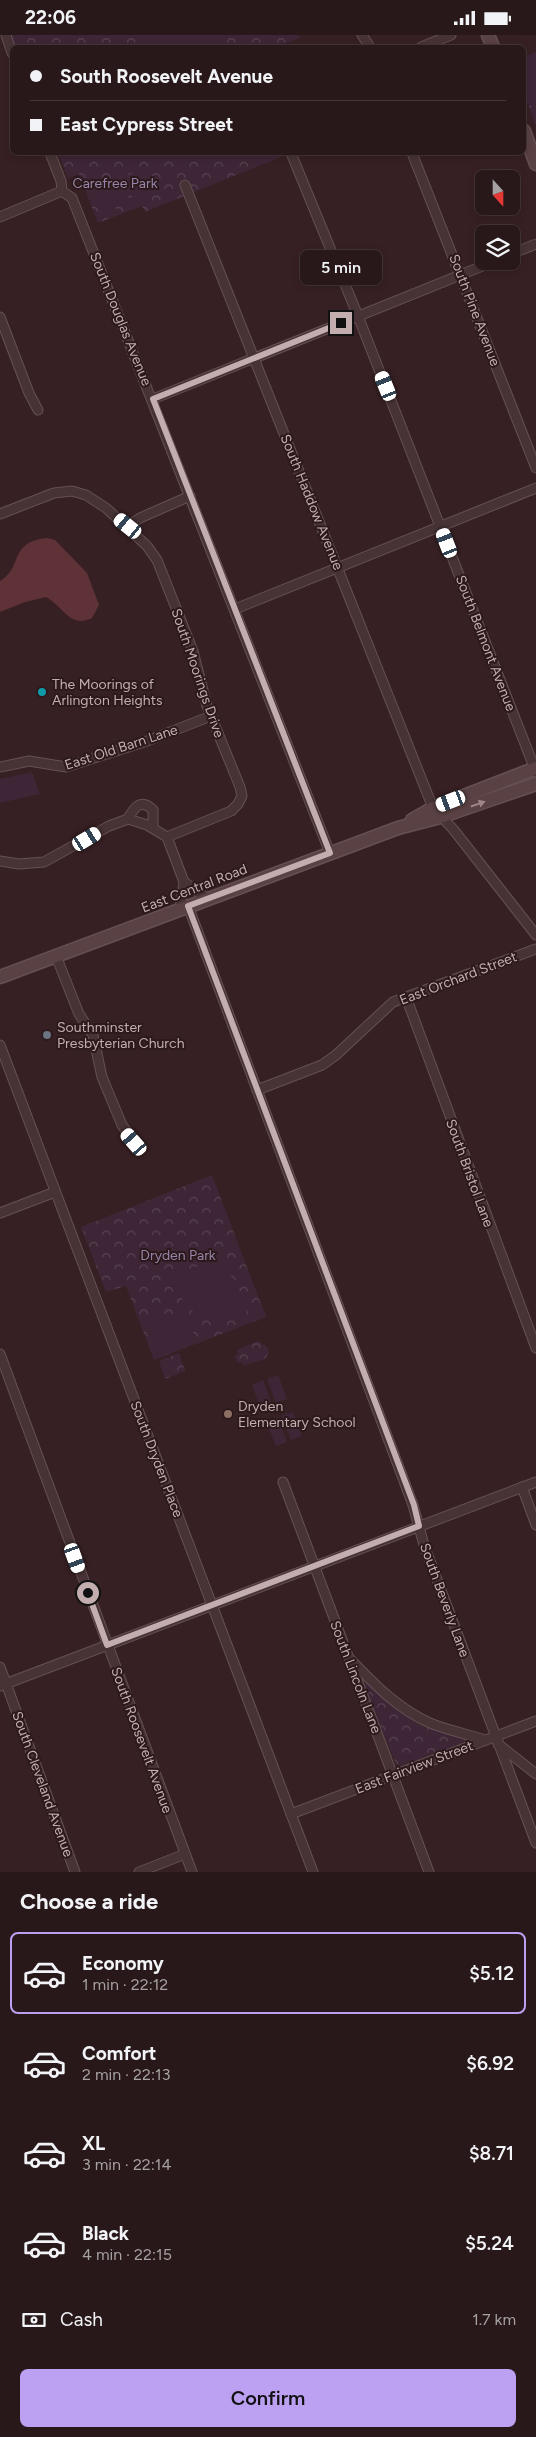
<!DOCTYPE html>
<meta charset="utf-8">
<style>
:root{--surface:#29181a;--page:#312123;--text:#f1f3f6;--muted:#a5a0a2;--line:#453739;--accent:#bca0f2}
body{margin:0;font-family:Figtree,sans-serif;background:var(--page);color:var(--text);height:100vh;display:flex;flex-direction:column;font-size:19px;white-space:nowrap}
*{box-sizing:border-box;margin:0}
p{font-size:16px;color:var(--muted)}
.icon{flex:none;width:28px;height:28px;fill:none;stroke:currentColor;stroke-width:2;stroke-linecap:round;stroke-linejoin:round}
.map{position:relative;height:1837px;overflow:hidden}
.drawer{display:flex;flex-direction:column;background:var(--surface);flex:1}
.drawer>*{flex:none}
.guide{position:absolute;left:10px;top:10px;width:516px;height:110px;border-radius:8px;box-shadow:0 2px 8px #0003,0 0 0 1px var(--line);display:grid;align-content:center;height:110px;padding:0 20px;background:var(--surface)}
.needle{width:32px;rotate:159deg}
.buttons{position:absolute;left:475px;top:135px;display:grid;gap:10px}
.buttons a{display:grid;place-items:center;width:45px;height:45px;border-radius:8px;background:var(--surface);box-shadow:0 2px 8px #0003,0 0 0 1px var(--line);font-size:25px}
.end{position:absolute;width:22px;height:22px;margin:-11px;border:6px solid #c4adaf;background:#111;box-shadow:0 0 0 2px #111}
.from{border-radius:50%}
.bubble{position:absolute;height:35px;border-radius:8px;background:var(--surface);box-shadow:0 2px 8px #0003,0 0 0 1px var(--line);font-size:16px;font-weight:600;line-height:35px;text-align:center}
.car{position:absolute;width:15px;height:30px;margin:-15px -8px;border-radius:6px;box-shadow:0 0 4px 1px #0007;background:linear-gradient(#fff 24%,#345 0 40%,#fff 0 76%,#345 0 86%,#fff 0)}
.guide b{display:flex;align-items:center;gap:18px;height:48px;font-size:19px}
.guide b+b{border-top:1px solid var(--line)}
.guide i{width:12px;height:12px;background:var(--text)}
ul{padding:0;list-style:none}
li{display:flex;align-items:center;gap:15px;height:82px;margin:0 10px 8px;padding:0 10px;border:2px solid transparent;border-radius:8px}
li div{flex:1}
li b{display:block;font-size:19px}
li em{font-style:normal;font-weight:600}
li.on{border-color:var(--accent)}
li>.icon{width:45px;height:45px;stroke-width:1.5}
h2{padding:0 20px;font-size:22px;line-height:60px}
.pay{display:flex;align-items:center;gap:12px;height:55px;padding:0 20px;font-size:19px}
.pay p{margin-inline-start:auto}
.action{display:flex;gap:10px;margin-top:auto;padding:10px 20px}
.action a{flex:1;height:58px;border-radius:8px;background:var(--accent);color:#111;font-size:20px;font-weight:600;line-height:58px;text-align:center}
.status{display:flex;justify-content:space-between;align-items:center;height:35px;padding:0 25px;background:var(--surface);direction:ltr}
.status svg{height:14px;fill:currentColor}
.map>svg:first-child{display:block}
.forest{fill:url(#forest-crowns)}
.garden{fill:#3e2637}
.water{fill:#5f3238}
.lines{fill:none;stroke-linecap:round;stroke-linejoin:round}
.street-casing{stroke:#655053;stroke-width:11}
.secondary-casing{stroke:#655053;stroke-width:15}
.street{stroke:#473335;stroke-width:9}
.secondary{stroke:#5a4143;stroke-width:12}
.oneway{fill:#9f8789}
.route{stroke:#c4adaf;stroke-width:6}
.culture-dot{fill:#0f9aa8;stroke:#2c191b;stroke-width:2}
.worship-dot{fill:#6b7280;stroke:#2c191b;stroke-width:2}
.education-dot{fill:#8d6e63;stroke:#2c191b;stroke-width:2}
.labels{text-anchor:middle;stroke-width:4;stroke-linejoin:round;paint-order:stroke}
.park-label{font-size:14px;fill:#9884aa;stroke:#2c191b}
.street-label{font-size:14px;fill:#c4adaf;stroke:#2c191b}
.poi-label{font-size:14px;fill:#c4adaf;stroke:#2c191b;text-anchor:start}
</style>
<div class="status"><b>22:06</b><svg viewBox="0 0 49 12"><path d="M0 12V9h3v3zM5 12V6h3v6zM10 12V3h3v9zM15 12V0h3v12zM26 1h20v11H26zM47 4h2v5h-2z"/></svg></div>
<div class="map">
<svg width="536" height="1837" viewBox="0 0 536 1837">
<defs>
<pattern id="forest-crowns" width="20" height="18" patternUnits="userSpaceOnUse" patternTransform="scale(1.25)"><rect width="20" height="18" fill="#3e2637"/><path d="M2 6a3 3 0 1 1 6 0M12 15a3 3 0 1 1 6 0" fill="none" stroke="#584351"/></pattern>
</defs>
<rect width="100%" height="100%" fill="#372023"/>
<g class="forest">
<polygon points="11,0 299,0 300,3 275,12 16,12"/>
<polygon points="536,17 536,91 524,58 524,22"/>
<polygon points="58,118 282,118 283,121 145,177 142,171 98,188 79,139 68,143"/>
<polygon points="212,1140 266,1282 154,1325 126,1251 106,1257 81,1192"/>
<polygon points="258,1306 267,1312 269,1318 265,1324 243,1331 242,1327 238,1328 234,1321 238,1319 237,1315"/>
<polygon points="179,1318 185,1336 165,1344 159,1326"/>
<polygon points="366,1648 419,1690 467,1706 400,1731 396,1729 363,1650"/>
</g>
<g class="garden">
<polygon points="149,0 211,0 216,12 151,12"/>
<polygon points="536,24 536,83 524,51 524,28"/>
<polygon points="136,137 145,162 134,166 124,142"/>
<polygon points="121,143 130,167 119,172 109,147"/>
<polygon points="104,145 117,177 102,183 90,151"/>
<polygon points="32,737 40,759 0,768 0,744"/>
<path d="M219,1224L225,1227L247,1278C210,1291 181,1282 174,1240Z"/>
<path d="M170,1279C186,1285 191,1292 198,1307L158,1323L155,1320L142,1285Z"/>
<polygon points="278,1340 287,1364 276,1368 267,1344"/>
<polygon points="263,1345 272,1369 261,1374 252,1350"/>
<polygon points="293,1377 302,1401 291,1405 281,1381"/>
<polygon points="278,1382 287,1407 276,1411 266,1387"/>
</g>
<path class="water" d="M47,503L55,505L87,538L99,570L92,583C70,594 63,571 46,562L25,567L0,577V546C24,532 8,507 47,503Z"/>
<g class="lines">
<defs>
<g id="street">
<polyline points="6,0 12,18"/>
<polyline points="362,0 370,12"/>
<polyline points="421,12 451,0"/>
<polyline points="50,118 61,146 62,156 72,163 330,818"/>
<polyline points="291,118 358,281 536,737"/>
<polyline points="412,118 536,433"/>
<polyline points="185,150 433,773 453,794 536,900"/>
<polyline points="0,182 62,156"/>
<polyline points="511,219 536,209"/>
<polyline points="0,282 29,358 38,375"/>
<polyline points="153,364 495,226"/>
<polyline points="0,479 54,458 72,456 86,460 106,473 147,511 157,525 193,616 207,671 240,752 242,761 238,769 231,776 167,802"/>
<polyline points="128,491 140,483 190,461"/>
<polyline points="235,574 536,453"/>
<polyline points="0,732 29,726 66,732 147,706 211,681"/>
<path d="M128,784C134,772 141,763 153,775V793"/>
<polyline points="0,826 19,829 44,827 109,791 128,784 147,790 167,802 184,847 180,874"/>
<polyline points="184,847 208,864"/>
<polyline points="188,871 413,1470 424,1510 536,1808"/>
<polyline points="56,921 79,979 93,1000 102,1042 122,1090 134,1107"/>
<polyline points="406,962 536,1313"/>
<polyline points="0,1010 313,1837"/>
<polyline points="257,1055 322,1030 336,1020 393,967 536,914"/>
<polyline points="0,1178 55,1157"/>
<polyline points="0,1319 192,1837"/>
<polyline points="283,1447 429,1837"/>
<polyline points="522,1452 536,1490"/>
<path d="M351,1625C374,1649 398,1674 430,1688C447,1695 467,1699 485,1705"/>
<polyline points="0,1632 75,1837"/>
<polyline points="0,1651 536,1447"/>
<polyline points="498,1709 536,1739"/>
<polyline points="291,1779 536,1686"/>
<polyline points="139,1837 185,1819"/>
</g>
<g id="secondary">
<polyline points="488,0 493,12"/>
<polyline points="524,96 536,129"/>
<polyline points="412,785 433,773 536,733"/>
<polyline points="0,942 398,793 440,782 536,749"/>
</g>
</defs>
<use href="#street" class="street-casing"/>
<use href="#secondary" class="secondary-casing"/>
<use href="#street" class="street"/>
<use href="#secondary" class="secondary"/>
</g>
<defs><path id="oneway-solid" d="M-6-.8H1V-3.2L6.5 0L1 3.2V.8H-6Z" transform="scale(1.25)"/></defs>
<use class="oneway" href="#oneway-solid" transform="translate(478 769) rotate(-19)"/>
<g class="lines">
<polyline class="route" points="88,1558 107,1610 419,1491 414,1470 188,871 330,818 153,364 341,288"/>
</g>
<circle class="culture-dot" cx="42" cy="657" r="5"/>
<circle class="worship-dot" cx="47" cy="1000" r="5"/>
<circle class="education-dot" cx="228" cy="1379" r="5"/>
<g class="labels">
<g class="park-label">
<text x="115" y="153">Carefree Park</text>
<text x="178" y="1225">Dryden Park</text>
</g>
<g class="street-label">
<text transform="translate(475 275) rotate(69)" y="5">South Pine Avenue</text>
<text transform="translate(121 284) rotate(68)" y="5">South Douglas Avenue</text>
<text transform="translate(312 467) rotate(68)" y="5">South Haddow Avenue</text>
<text transform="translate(486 608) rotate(69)" y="5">South Belmont Avenue</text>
<text transform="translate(198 638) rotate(71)" y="5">South Moorings Drive</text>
<text transform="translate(121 712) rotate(-18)" y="5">East Old Barn Lane</text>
<text transform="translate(194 853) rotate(-21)" y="5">East Central Road</text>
<text transform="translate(458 943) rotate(-21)" y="5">East Orchard Street</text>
<text transform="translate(470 1138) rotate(70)" y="5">South Bristol Lane</text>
<text transform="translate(157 1424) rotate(69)" y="5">South Dryden Place</text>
<text transform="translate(445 1565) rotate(70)" y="5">South Beverly Lane</text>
<text transform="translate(356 1642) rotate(69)" y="5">South Lincoln Lane</text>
<text transform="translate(142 1705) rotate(70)" y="5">South Roosevelt Avenue</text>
<text transform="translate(414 1732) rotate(-21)" y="5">East Fairview Street</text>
<text transform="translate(43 1749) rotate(70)" y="5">South Cleveland Avenue</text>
</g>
<g class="poi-label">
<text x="52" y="654">The Moorings of<tspan x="52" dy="16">Arlington Heights</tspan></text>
<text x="57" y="997">Southminster<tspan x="57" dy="16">Presbyterian Church</tspan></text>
<text x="238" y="1376">Dryden<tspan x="238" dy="16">Elementary School</tspan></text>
</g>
</g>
</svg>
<div class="buttons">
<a><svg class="needle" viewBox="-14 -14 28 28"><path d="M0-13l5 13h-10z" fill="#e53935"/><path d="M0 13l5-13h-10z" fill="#a5a0a2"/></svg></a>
<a><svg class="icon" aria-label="layers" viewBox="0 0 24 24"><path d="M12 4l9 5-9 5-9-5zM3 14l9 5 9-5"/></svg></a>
</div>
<i class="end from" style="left:88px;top:1558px"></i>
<i class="end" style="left:341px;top:288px"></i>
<div class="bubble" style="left:300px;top:215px;width:82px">5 min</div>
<i class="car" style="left:386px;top:351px;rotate:338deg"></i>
<i class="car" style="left:128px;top:491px;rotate:309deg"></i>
<i class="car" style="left:447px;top:508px;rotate:339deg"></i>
<i class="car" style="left:451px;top:766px;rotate:249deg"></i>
<i class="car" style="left:87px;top:804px;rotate:59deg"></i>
<i class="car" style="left:134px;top:1107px;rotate:319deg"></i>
<i class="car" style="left:75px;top:1523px;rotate:160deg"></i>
<div class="guide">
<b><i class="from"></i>South Roosevelt Avenue</b>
<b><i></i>East Cypress Street</b>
</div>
</div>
<section class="drawer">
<h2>Choose a ride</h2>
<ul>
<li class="on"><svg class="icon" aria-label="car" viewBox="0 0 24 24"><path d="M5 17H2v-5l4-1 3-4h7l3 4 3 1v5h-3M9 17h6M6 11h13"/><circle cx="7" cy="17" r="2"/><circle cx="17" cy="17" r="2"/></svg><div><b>Economy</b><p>1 min · 22:12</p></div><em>$5.12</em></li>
<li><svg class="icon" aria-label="car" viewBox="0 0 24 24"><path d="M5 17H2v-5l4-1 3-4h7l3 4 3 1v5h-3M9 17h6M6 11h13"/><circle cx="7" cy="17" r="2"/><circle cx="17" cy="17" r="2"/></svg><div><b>Comfort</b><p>2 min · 22:13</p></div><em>$6.92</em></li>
<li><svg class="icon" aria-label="car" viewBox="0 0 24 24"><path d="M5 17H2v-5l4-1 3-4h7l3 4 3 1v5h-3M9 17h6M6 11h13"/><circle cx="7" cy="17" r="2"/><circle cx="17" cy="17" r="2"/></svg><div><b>XL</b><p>3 min · 22:14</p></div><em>$8.71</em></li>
<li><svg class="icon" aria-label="car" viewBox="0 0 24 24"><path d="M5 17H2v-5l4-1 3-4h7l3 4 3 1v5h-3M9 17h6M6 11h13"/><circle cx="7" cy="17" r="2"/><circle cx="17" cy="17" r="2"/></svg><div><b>Black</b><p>4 min · 22:15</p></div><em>$5.24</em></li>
</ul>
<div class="pay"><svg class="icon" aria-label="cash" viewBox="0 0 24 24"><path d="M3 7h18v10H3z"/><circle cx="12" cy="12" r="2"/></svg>Cash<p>1.7 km</p></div>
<div class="action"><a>Confirm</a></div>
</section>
